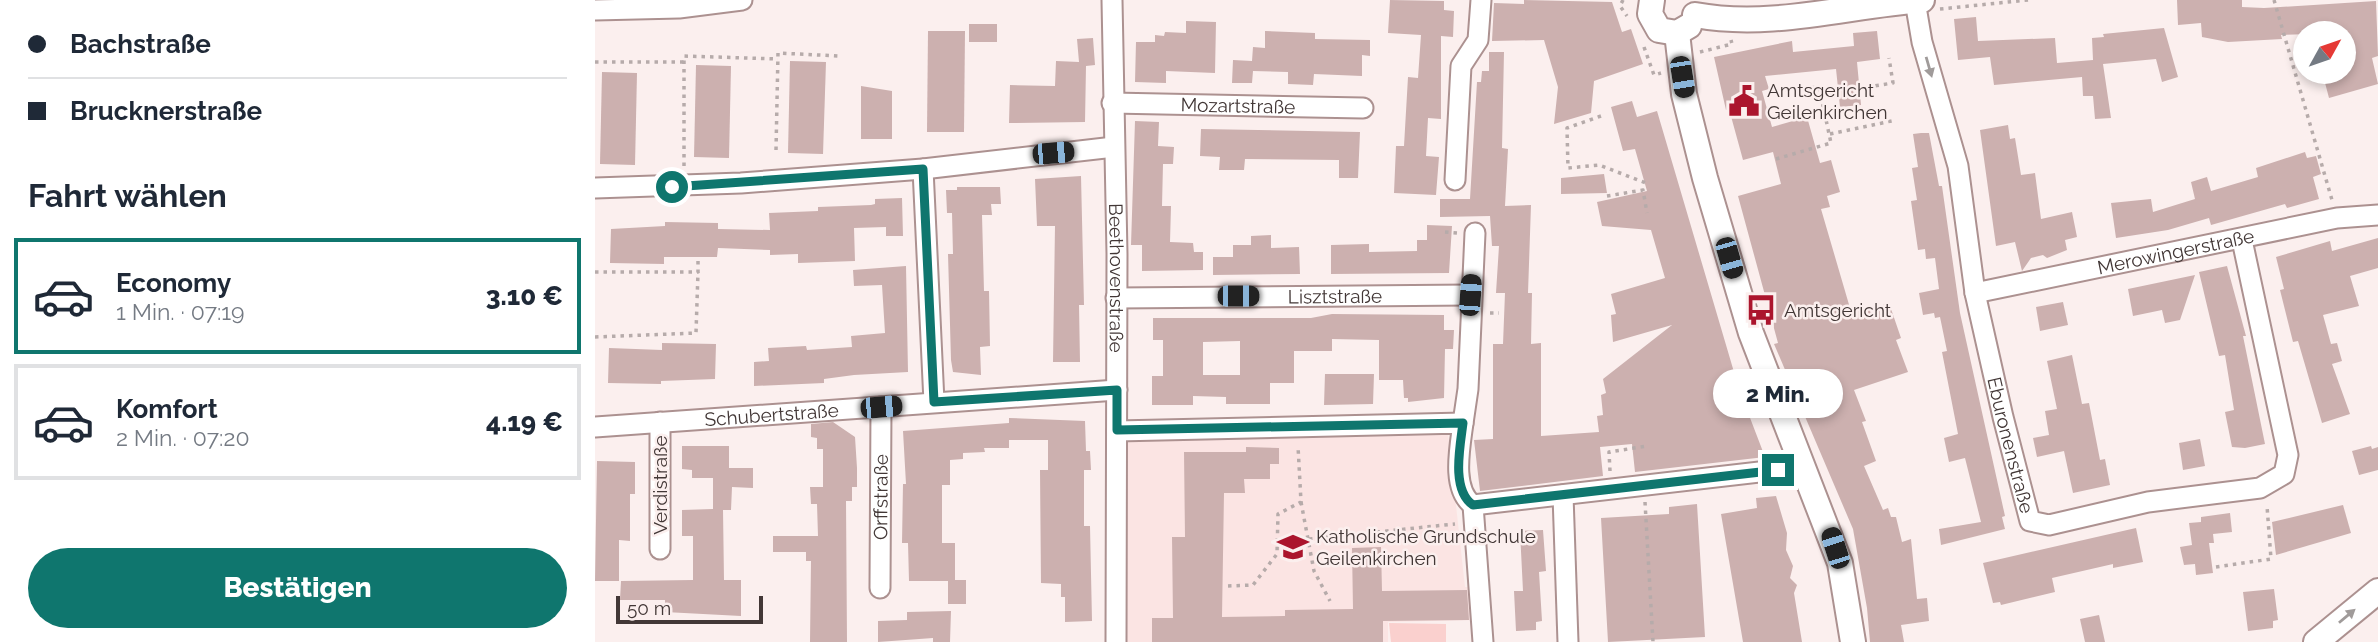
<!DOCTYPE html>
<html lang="de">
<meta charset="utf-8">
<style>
:root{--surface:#fff;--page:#f6f6f7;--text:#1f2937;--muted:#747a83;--line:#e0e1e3;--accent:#0f766e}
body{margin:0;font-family:Raleway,sans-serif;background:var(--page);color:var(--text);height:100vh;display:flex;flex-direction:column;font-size:26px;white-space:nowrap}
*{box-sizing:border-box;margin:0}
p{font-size:23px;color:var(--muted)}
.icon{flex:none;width:38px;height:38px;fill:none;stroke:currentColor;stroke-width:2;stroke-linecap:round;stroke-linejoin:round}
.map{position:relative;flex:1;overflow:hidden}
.side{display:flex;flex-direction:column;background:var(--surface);width:595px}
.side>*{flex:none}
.hud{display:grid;align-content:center;height:154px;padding:0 28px;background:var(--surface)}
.needle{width:46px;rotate:50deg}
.buttons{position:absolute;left:1698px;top:21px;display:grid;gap:14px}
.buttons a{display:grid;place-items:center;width:63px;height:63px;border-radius:50%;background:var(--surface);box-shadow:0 4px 10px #0003;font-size:35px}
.scale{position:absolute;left:21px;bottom:18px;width:147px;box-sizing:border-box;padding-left:7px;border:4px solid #423736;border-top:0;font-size:19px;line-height:24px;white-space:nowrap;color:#423736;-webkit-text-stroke:5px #fbefee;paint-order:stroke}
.end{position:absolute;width:32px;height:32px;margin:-16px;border:9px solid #0f766e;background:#fff;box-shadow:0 0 0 4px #fff}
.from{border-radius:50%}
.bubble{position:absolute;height:49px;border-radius:24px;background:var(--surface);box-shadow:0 4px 10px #0003;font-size:23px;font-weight:800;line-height:49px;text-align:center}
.car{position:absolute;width:21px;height:42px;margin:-21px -10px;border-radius:9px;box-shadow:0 0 5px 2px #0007;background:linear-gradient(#222 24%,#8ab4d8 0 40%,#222 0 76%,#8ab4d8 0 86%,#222 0)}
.hud b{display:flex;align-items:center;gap:24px;height:66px;font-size:26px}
.hud b+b{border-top:2px solid var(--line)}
.hud i{width:18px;height:18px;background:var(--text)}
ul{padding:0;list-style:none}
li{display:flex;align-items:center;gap:21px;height:116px;margin:0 14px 10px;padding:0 14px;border:4px solid var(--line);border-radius:0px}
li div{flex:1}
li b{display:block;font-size:26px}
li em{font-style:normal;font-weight:800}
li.on{border-color:var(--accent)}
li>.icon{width:63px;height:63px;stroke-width:1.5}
h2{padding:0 28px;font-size:32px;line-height:84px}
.button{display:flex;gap:14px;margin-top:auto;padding:14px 28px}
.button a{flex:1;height:80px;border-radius:42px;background:var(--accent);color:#fff;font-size:28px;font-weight:800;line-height:80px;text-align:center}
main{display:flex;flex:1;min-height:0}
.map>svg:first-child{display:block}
.built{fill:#fbe4e3}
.green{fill:#fad0ce}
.building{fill:#ccb0af;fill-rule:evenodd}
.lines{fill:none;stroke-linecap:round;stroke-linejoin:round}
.minor-casing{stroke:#ac9190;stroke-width:23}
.tertiary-casing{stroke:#ac9190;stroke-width:28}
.path{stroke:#b6abaa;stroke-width:3.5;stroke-dasharray:3.5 5;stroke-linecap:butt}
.minor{stroke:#fff;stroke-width:19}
.tertiary{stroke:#fff;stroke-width:24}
.oneway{fill:#a09b9a}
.route{stroke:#0f766e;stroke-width:9}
.labels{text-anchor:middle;stroke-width:5;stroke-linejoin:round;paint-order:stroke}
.poi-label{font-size:19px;fill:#423736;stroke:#fbefee;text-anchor:start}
.street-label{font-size:19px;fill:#423736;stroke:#fbefee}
</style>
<main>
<section class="side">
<div class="hud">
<b><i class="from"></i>Bachstraße</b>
<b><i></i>Brucknerstraße</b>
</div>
<h2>Fahrt wählen</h2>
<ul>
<li class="on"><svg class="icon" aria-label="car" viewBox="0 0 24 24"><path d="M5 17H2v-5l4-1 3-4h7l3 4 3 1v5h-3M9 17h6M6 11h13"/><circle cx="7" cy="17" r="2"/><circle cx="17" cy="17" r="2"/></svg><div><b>Economy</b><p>1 Min. · 07:19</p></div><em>3.10 €</em></li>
<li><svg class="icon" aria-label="car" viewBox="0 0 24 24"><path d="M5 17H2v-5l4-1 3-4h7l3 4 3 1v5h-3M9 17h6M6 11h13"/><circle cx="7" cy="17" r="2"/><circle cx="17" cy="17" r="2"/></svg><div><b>Komfort</b><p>2 Min. · 07:20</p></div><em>4.19 €</em></li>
</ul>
<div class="button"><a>Bestätigen</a></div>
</section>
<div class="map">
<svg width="1783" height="642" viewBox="0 0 1783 642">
<rect width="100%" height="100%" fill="#fbefee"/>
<polygon class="built" points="853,433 870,587 879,587 879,620 793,622 793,642 531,642 529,436"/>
<polygon class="green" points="794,623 851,624 851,642 796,642"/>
<g class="building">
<polygon points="795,0 849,1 849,10 859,11 858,37 846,36 846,119 833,118 831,156 844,157 841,195 799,193 801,146 809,146 813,77 823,78 826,35 793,33"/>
<polygon points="929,0 1017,2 1027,32 1036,29 1048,64 999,81 996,113 959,124 963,87 949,40 897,41 899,3 929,4"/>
<polygon points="1582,0 1647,0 1647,7 1669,8 1781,1 1783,56 1777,58 1783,84 1734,98 1729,79 1748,74 1748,33 1686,35 1687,39 1633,42 1607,37 1606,23 1583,25"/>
<polygon points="1381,17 1383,41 1460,38 1462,63 1498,60 1497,38 1509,37 1508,34 1569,28 1583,77 1567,82 1561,59 1508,64 1516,118 1500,119 1498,96 1488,96 1487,77 1399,85 1395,57 1363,60 1359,19"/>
<polygon points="591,21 621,22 620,73 571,71 571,83 540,82 541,42 560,42 560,35 569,36 570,32 591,33"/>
<rect x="374" y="24" width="28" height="18"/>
<polygon points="333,31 370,31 369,132 332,132"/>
<polygon points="670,31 720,33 720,39 775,40 775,56 767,55 767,76 719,74 718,85 693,84 693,72 658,71 657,83 637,83 638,60 657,61 658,47 670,48"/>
<polygon points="1282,31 1285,59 1262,62 1266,105 1245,107 1241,69 1170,76 1174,89 1167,91 1177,127 1212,117 1225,163 1236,160 1245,192 1232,196 1235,207 1226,209 1255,308 1264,305 1267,312 1294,303 1306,338 1301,340 1313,372 1259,390 1271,421 1267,422 1281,461 1269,466 1288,510 1293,508 1296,517 1301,517 1307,542 1316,539 1322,599 1332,598 1334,621 1306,625 1309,642 1275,642 1272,608 1258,529 1179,344 1183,343 1143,196 1186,184 1178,152 1148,160 1134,109 1131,110 1119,57 1197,41 1198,52 1259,46 1258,33"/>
<polygon points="498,38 500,65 491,66 490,122 414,123 415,85 460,86 461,61 484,62 482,39"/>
<polygon points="894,52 909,52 907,148 913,149 910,206 936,205 933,293 937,293 936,344 946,343 946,436 1004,432 1002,416 1008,415 1006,395 1011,393 1008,379 1077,325 1018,342 1016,315 1021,314 1016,294 1070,278 1056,230 1007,226 1002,202 1052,191 1040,149 1028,151 1016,107 1037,101 1042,117 1062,111 1144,389 1170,457 1040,472 1037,444 1005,447 1008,476 885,491 879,440 898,439 898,344 908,344 910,293 901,293 904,246 897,246 895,216 845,217 845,199 875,199 882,82 886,82 887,71 894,71"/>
<polygon points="195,61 231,62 228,154 193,153"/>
<polygon points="101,65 136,66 134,158 99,157"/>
<polygon points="7,72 42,73 40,165 5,164"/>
<polygon points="266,86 297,91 297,139 266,139"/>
<polygon points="540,121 564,122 563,146 579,147 578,164 568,164 567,206 576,206 575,242 598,243 599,252 608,252 608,270 547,271 547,245 536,245"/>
<polygon points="1413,125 1415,139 1420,138 1426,175 1440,173 1446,219 1477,212 1482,237 1470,240 1472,250 1452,258 1448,255 1436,258 1427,271 1420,242 1401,246 1385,130"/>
<polygon points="606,129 765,132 763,178 744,178 744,160 650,159 649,170 624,170 625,157 605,156"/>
<polygon points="1326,133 1334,133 1344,186 1347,186 1365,313 1410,516 1407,517 1410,529 1346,545 1344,529 1386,522 1370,458 1354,462 1349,438 1363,434 1347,352 1352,351 1345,317 1340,318 1339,313 1328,315 1324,293 1344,289 1340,258 1331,259 1330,249 1323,250 1316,201 1322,200 1317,168 1323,167 1318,134"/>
<polygon points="1710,152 1712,158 1721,156 1726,174 1718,177 1724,199 1692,208 1690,204 1616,225 1614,218 1573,230 1521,238 1516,203 1556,199 1558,212 1600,199 1596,182 1612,177 1616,191 1663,177 1661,168"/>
<polygon points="1009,174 1012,193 966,194 966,178"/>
<polygon points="486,176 489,305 484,305 485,362 458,362 460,226 442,226 440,179"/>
<polygon points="362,187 405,187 406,204 396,204 397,215 387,215 389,291 394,291 395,346 385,347 386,375 358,372 356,360 353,254 358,254 357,213 352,213 351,190 362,190"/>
<polygon points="307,198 308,236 291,236 291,227 259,228 260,261 203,263 203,254 175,255 175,250 123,248 122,257 69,257 69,264 15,263 16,229 70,226 70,222 123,223 123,229 175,230 174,213 223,211 223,207 276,205 280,204 280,199"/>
<polygon points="832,225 857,226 854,273 736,274 736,245 774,244 774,252 822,251 822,240 832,240"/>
<polygon points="676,235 676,248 704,247 705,274 618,275 618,257 638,257 638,245 656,245 656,236"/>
<polygon points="1783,238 1783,268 1755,276 1764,306 1728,315 1736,344 1742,343 1747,361 1737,364 1755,414 1727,423 1703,341 1698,342 1685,290 1689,289 1681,257 1735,241 1737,251"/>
<polygon points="311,266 313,372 259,375 229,379 229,383 159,386 159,362 174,361 173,348 211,346 212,350 257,347 256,336 290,333 287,285 259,286 258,270"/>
<polygon points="1632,266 1651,336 1648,336 1670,444 1650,448 1637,447 1630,412 1639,410 1630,355 1624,356 1604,272"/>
<polygon points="1600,275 1585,320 1570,323 1567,310 1538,316 1533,289"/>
<polygon points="1468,302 1473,325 1445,331 1441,307"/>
<path d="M737,314L849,315V330H859L858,349H850L849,398L813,402V398H809L808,380H784V340L737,339V351H699V383H675V404H631V397L598,396V405H557V376H568V340H558V318H716ZM645,341V375H608V342Z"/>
<polygon points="67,343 121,344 120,379 66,381 66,384 13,383 14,348 67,350"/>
<polygon points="1477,355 1487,404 1494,403 1505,460 1510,459 1515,485 1478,493 1469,451 1442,457 1438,438 1454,435 1450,411 1462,409 1452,361"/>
<polygon points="730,374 779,374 778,404 729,405"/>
<polygon points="414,418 490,421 491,451 495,451 496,470 489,470 489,526 495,526 497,621 470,622 470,597 466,597 466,584 446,583 445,470 453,470 453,440 414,440 414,448 389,448 390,452 368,453 368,459 355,460 355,485 347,485 347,543 360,543 360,580 371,580 371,604 353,604 353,581 314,581 313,543 307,543 308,484 311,484 308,431 414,423"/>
<polygon points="238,422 260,437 262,468 262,487 257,487 257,501 251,501 252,642 215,642 216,561 211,561 211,552 178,552 178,536 223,536 222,504 216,504 215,487 228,487 228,449 222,449 222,438 216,437 216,424"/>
<polygon points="1605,439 1610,466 1588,470 1584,443"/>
<polygon points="87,446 134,446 134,468 158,468 158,488 137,487 136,510 128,510 129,580 146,580 146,616 70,612 70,600 25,600 26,581 98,580 98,536 87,536 87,510 118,509 118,478 97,478 97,470 87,469"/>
<polygon points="1776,446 1777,449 1783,447 1783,470 1764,475 1757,451"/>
<polygon points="651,447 684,448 684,464 675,464 675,479 649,479 650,493 629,493 627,617 690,616 690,610 758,609 757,548 786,547 787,591 872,590 874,620 788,621 788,642 557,642 557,618 578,618 577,537 590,537 589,452 651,452"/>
<polygon points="2,461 40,462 40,494 35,494 35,541 24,540 24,581 0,581"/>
<polygon points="1181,496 1192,533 1191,550 1198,566 1195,578 1202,585 1199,593 1207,642 1148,642 1126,514 1162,508 1161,498"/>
<polygon points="1102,504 1110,637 1013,642 1006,518 1074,514 1074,507"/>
<polygon points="1748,505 1756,533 1681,555 1677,522"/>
<polygon points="1635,513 1637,532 1618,534 1619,543 1614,543 1618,573 1601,575 1600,564 1589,565 1585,547 1597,545 1594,523 1606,522 1606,517"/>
<polygon points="1541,528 1548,562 1518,568 1518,564 1457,578 1460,592 1406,605 1405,602 1398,603 1388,563"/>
<polygon points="948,530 951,571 944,572 947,621 941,622 941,630 921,631 919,591 928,591 925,531"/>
<polygon points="1679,589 1683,620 1678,621 1678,628 1653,631 1648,592"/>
<polygon points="356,611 355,642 338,642 338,638 283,642 283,621 312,620 312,612"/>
<polygon points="1504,615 1510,642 1490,642 1485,619"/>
</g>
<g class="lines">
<defs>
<g id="minor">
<path id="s1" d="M517,0L522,254L521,642"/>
<path id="s2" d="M1320,1L1327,42L1363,166L1380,293L1408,417L1435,521L1454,525L1553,502L1665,488L1689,474L1693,455L1647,240"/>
<polyline points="0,10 84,8 147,0"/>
<path id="s3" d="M517,103L768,108"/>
<polyline points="328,169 339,402"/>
<polyline points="860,180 866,66 883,40 886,0"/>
<polyline points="0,188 146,183 328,169 519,147"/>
<path id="s4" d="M1380,293L1742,218L1783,215"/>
<path id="s5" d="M521,298L875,295"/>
<polyline points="65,422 65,549"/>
<polyline points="868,423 873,389 880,233"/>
<path id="s6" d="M0,427L522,390"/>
<path d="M522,431L868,423C865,447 856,489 878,505L1208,467"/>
<polyline points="968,495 973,642"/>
<polyline points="878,505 888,642"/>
<path id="s7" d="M285,588L286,407"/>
</g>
<g id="tertiary">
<polyline points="1057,0 1055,14 1064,30 1082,33 1094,26"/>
<path d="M1100,15C1176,29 1251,6 1327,0"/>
<polyline points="1082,33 1089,94 1110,178 1156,333 1245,563 1258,642"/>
<polyline points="1721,642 1783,591"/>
</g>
</defs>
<use href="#minor" class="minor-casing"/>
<use href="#tertiary" class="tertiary-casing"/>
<g class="path">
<polyline points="1028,0 1025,6 1032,16"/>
<polyline points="1679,0 1737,200"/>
<polyline points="1345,9 1433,0"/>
<polyline points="1049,47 1059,75 1066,73"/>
<polyline points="1105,52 1137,44 1136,40"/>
<polyline points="0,62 89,62"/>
<polyline points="1272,87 1298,83 1294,58"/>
<polyline points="1006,116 972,128 973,168 1004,165 1051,183"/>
<polyline points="1235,134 1301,120"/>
<polyline points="181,150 183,53 243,56"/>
<polyline points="1181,159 1236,143 1224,87 1183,91"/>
<polyline points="89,166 89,56 183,59"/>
<polyline points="1012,196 1048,190 1052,213"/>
<polyline points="850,232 862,233"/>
<polyline points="0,272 103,272 103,261"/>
<polyline points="895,313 904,313"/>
<polyline points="0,337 101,333 103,272"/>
<polyline points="1015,471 1014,452 1052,446"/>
<polyline points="706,502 719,571 735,601"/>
<polyline points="1050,502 1058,642"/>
<polyline points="714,539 860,524"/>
<polyline points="1621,567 1676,559 1672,506"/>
<polyline points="633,586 658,585 682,554 683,514 706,502 703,446"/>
</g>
<use href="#minor" class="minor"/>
<use href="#tertiary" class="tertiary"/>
</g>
<defs><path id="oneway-solid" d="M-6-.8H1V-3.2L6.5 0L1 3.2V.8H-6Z" transform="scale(1.75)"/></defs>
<g class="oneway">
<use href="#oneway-solid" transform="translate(1334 67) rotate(74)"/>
<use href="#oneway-solid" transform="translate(1752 616) rotate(-40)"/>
</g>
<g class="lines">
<path class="route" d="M77,187L328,169L339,402L522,390V430L868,423C865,447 856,490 878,505L1183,470"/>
</g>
<defs>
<symbol id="civic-bare" viewBox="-9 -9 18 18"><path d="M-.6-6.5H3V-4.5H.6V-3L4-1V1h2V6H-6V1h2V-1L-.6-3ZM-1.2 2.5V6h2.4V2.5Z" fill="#ab152d" stroke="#fbefee" stroke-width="2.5" paint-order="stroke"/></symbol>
<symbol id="bus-bare" viewBox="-9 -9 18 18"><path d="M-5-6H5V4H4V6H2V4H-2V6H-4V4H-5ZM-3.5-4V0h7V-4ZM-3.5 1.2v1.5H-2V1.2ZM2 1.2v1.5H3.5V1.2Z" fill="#ab152d" stroke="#fbefee" stroke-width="2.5" paint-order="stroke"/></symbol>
<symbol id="school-bare" viewBox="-9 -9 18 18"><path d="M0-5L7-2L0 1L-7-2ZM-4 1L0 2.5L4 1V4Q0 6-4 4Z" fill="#ab152d" stroke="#fbefee" stroke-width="2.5" paint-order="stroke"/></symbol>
</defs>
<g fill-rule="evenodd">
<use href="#civic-bare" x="1127" y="79" width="44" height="44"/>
<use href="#bus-bare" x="1144" y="288" width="44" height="44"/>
<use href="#school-bare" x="676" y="525" width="44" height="44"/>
</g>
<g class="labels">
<g class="poi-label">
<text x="1172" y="97">Amtsgericht<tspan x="1172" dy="22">Geilenkirchen</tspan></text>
<text x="1189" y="317">Amtsgericht</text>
<text x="721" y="543">Katholische Grundschule<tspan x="721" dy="22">Geilenkirchen</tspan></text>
</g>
<g class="street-label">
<text dy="7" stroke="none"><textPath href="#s3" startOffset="126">Mozartstraße</textPath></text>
<text dy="7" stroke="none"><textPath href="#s4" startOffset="205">Merowingerstraße</textPath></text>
<text dy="7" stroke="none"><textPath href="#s1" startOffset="278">Beethovenstraße</textPath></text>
<text dy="7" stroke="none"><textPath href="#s5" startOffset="219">Lisztstraße</textPath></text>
<text dy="7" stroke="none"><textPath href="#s6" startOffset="177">Schubertstraße</textPath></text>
<text dy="7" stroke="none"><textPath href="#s2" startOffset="455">Eburonenstraße</textPath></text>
<text transform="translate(65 485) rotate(-90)" y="7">Verdistraße</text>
<text dy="7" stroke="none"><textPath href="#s7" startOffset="91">Orffstraße</textPath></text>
</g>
</g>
</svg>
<div class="buttons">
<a><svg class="needle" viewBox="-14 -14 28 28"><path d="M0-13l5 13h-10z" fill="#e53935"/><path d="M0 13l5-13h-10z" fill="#747a83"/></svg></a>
</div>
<div class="scale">50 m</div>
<i class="end from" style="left:77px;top:187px"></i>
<i class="end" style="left:1183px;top:470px"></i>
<div class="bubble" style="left:1118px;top:369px;width:130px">2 Min.</div>
<i class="car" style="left:1087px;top:77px;rotate:171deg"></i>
<i class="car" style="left:458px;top:153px;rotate:85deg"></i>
<i class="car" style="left:1134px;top:258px;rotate:164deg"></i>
<i class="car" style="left:875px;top:295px;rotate:4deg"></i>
<i class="car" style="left:643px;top:296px;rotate:90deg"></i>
<i class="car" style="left:286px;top:407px;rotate:85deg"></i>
<i class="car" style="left:1240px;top:548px;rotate:342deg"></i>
</div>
</main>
